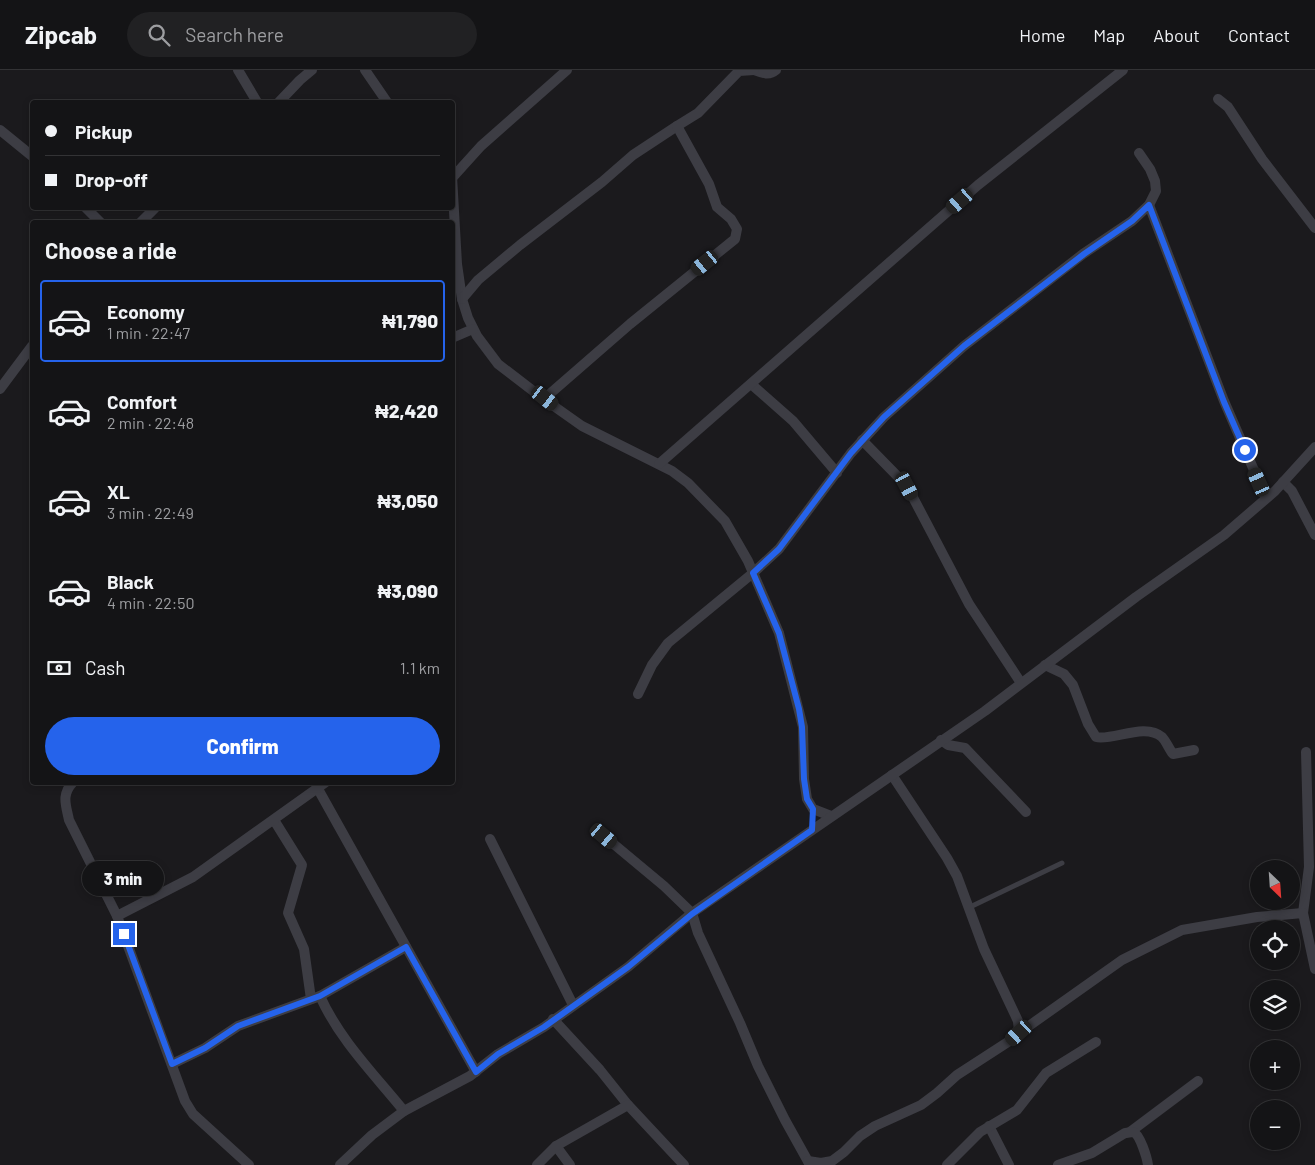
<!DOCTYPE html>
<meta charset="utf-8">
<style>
:root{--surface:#141416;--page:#212123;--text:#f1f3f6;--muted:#9d9ea1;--line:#333335;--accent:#2563eb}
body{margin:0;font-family:Barlow,sans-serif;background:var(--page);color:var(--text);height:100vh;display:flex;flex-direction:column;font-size:19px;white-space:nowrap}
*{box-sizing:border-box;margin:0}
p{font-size:16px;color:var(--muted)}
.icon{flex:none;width:28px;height:28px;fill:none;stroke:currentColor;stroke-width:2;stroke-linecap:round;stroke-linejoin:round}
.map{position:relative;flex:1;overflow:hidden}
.panel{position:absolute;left:30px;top:150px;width:425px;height:565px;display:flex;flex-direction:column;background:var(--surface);border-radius:5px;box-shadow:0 2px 8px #0003,0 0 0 1px var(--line)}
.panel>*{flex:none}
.hud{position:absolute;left:30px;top:30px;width:425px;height:110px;border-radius:5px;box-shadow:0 2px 8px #0003,0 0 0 1px var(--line);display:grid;align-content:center;height:110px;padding:0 15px;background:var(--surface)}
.needle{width:32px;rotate:155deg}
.fabs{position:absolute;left:1250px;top:790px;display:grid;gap:10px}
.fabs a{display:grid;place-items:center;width:50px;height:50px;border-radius:50%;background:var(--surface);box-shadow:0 2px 8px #0003,0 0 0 1px var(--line);font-size:25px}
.end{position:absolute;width:22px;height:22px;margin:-11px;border:6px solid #2563eb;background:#fff;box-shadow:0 0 0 2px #fff}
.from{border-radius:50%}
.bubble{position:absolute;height:35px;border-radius:18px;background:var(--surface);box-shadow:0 2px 8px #0003,0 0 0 1px var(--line);font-size:16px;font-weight:800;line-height:35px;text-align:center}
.car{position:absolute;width:15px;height:30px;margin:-15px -8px;border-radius:6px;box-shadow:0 0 4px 1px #0007;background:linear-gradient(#222 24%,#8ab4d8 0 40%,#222 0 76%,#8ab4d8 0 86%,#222 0)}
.hud b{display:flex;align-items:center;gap:18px;height:48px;font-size:19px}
.hud b+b{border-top:1px solid var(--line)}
.hud i{width:12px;height:12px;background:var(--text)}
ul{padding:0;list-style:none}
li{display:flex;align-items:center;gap:15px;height:82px;margin:0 10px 8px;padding:0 5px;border:2px solid transparent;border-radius:5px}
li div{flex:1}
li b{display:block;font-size:19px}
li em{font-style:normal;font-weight:800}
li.active{border-color:var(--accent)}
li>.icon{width:45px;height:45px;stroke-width:1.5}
h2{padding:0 15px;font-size:22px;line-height:60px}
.pay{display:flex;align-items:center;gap:12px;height:55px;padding:0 15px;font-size:19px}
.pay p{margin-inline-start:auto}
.cta{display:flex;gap:10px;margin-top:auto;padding:10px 15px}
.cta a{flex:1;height:58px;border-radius:30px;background:var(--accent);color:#fff;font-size:20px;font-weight:800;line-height:58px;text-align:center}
header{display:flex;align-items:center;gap:30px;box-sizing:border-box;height:70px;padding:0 25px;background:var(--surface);border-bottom:1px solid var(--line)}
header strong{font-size:24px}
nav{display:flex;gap:28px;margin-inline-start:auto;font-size:18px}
.search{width:350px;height:45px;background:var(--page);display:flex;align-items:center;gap:12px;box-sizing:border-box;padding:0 18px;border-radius:28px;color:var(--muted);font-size:19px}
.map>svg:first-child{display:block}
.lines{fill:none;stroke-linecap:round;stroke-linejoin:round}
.lane{stroke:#3d3d44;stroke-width:5}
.street{stroke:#3d3d44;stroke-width:10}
.route{stroke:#2563eb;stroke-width:6}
</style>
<header>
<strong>Zipcab</strong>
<div class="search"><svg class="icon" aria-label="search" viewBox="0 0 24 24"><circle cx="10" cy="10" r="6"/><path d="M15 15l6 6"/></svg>Search here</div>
<nav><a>Home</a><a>Map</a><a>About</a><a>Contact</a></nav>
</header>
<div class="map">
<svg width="1315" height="1095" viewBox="0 0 1315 1095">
<rect width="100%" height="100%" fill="#1b1a1d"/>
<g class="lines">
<polyline class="lane" points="968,838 1062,793"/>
<g class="street">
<polyline points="238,0 257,32"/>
<polyline points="365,0 387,32"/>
<path d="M754,0C762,3 769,6 776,0"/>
<polyline points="1218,29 1228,37 1262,89 1315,158"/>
<polyline points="279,32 300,10 312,0"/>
<polyline points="0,60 32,86"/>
<polyline points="452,106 457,194 462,229 468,248 477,266 498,294 541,327 582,356 672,401 688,413 725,451 748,491 779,563 803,657 804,709 807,729 813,739 831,746"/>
<polyline points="453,107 481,76 567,0"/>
<polyline points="1149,135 1224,331 1266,428"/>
<polyline points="86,138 100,152"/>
<polyline points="141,152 155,138"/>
<polyline points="462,229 478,210 520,175 602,112 633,85 677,56"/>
<polyline points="452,268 473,259"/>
<polyline points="751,314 793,351 837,403"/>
<polyline points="0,319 32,276"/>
<polyline points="545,328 630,254 735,169 737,159 731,149 717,137 709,114 677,56 698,43 739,1 754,0"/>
<polyline points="862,370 907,416 969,534 1021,613"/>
<polyline points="659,394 978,115 1123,0"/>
<polyline points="1283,412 1292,421 1315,465"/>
<path d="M1045,595L1064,604L1073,615L1088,654L1096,667C1113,671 1145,652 1162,667C1166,671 1169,679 1173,684L1194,680"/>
<polyline points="638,624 652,595 668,573 753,503 779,479 851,383 884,347 964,276 1083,184 1132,151 1149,135 1156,121 1155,111 1150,99 1139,83"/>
<polyline points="941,670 948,675 965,678 1026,742"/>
<path d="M73,712C61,725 66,735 69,750L117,846L185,1031L193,1044L249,1095"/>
<polyline points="318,719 476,1002"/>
<polyline points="274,750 302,795 288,843 304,879 311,929"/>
<polyline points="604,766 664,816 692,843 698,863 740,953 758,996 785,1050 810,1095"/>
<polyline points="490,769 573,935"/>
<polyline points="1303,843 1309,797 1306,682"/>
<polyline points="117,846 193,807 326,712"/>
<path d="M320,926C339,969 374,1004 404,1041"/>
<polyline points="553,949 600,1000 628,1035 684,1095"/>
<polyline points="1019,963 1122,890 1182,860 1257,847 1303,843 1315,899"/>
<polyline points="172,994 205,978 238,956 320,926 406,877"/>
<polyline points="989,1056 1009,1095"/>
<polyline points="1130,1062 1198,1011"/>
<polyline points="556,1076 570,1095"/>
<polyline points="808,1091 821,1093 832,1091 844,1082 860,1066 875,1056 921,1035 937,1023 957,1005 1011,970 1019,963 1018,951 984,879 957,806 947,788 892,705"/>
<polyline points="340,1095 372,1065 404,1041 470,1006 498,984 544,957 628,897 692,843 985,641 1136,527 1224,465 1275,421 1315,377"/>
<polyline points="537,1095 556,1076 628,1035"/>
<polyline points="947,1095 980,1062 1017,1040 1046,1003 1096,972"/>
<path d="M1058,1095L1092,1083L1125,1063C1127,1063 1131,1062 1133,1062C1140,1064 1147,1088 1148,1095"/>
</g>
</g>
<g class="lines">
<polyline class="route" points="124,864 172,994 205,978 238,956 320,926 406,877 476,1002 498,984 544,957 628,897 692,844 812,760 813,739 807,729 804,709 802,657 799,639 779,563 753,503 779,479 851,383 884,347 964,276 1084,184 1132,151 1149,135 1224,332 1245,380"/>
</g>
</svg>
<div class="fabs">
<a><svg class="needle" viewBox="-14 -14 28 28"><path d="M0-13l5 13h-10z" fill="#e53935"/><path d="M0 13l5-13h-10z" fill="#9d9ea1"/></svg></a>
<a><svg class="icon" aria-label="locate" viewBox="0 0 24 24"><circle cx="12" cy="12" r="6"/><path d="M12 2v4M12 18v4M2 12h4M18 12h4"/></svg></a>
<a><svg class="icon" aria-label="layers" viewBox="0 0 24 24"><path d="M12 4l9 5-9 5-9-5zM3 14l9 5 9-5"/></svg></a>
<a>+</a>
<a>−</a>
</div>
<i class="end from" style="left:1245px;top:380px"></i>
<i class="end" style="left:124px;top:864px"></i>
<div class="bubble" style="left:82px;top:791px;width:82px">3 min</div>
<i class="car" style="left:960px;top:131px;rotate:229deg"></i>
<i class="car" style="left:705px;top:193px;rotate:231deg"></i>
<i class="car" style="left:545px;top:328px;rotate:128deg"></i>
<i class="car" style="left:1259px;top:412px;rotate:336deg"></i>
<i class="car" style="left:907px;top:416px;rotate:152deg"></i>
<i class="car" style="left:604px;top:766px;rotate:130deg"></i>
<i class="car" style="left:1019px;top:963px;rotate:228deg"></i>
<div class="hud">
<b><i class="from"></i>Pickup</b>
<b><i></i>Drop-off</b>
</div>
<section class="panel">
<h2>Choose a ride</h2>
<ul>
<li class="active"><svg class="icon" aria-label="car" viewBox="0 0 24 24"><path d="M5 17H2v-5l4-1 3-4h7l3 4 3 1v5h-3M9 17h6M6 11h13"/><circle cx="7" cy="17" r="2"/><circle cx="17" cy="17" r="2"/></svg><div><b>Economy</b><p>1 min · 22:47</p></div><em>₦1,790</em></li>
<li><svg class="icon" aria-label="car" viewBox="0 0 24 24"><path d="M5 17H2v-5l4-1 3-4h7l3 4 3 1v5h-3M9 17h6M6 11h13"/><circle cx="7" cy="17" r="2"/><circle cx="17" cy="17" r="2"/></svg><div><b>Comfort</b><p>2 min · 22:48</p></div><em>₦2,420</em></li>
<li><svg class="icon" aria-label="car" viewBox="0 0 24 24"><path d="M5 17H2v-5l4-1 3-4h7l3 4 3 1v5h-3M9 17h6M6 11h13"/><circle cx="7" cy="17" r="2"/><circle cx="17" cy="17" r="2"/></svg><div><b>XL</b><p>3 min · 22:49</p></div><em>₦3,050</em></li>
<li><svg class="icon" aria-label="car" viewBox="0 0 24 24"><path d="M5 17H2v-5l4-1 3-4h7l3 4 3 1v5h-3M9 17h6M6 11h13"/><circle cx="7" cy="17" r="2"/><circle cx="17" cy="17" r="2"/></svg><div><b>Black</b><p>4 min · 22:50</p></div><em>₦3,090</em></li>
</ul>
<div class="pay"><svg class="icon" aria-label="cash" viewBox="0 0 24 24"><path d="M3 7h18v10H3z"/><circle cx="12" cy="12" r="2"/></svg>Cash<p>1.1 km</p></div>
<div class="cta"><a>Confirm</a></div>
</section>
</div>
